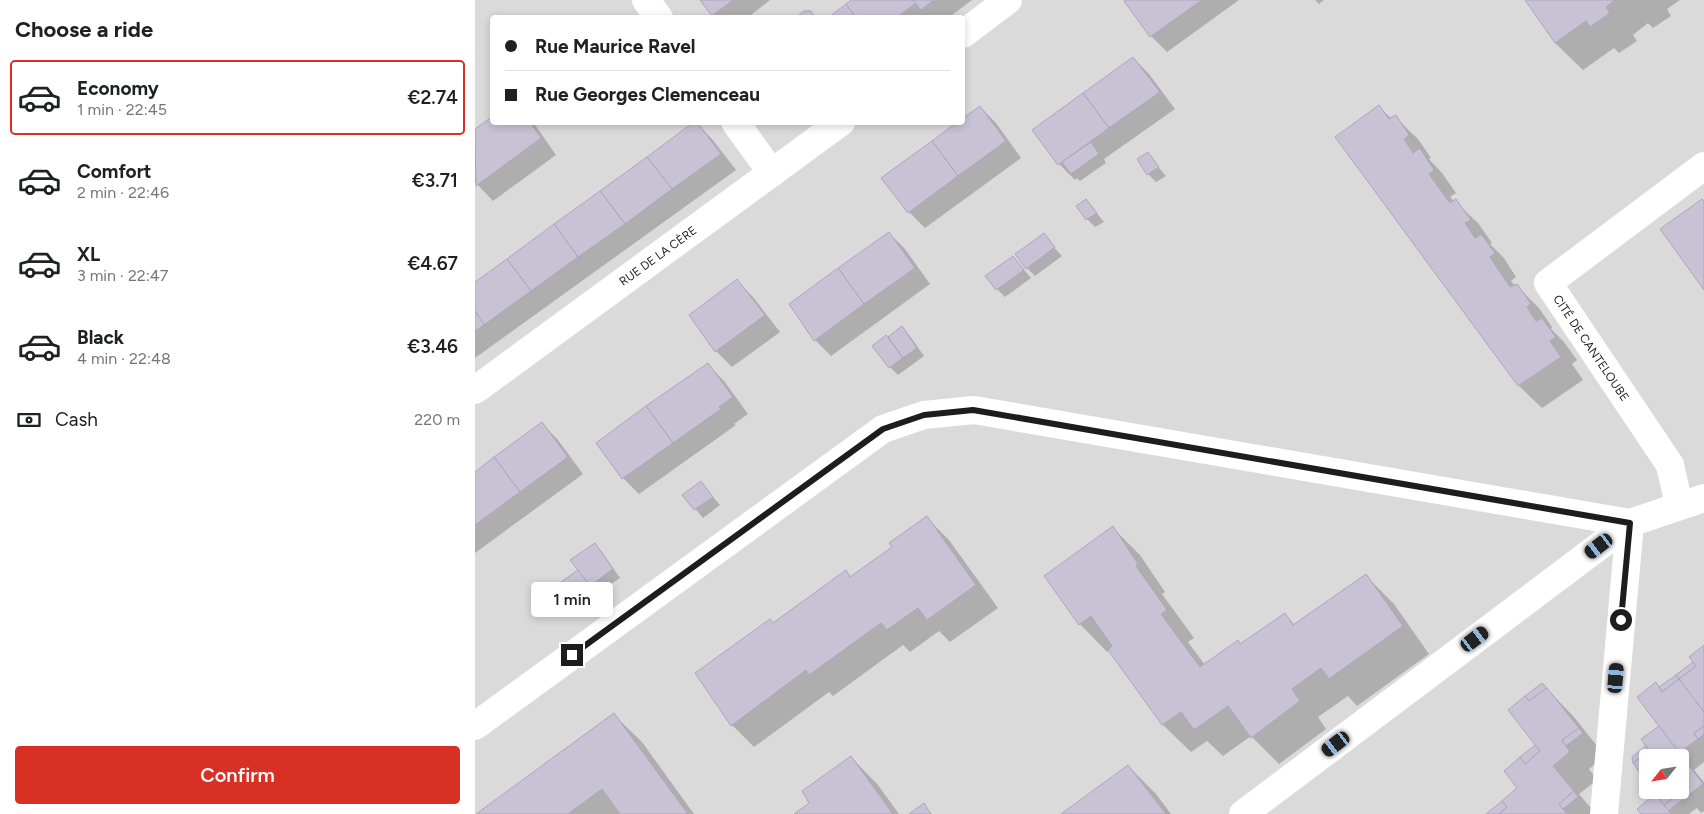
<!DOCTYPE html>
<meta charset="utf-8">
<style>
:root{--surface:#fff;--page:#f2f2f2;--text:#202124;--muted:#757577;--line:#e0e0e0;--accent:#d93025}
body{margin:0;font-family:Figtree,sans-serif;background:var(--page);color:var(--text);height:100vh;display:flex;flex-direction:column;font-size:19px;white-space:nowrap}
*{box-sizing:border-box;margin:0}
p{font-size:16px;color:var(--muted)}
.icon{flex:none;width:28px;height:28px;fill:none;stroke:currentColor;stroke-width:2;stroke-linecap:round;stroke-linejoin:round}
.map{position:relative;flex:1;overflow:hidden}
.panel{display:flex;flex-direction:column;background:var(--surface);width:475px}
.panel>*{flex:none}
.hud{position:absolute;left:15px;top:15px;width:475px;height:110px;border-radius:5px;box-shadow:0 2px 8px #0003;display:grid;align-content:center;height:110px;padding:0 15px;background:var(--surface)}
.needle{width:32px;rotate:240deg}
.fabs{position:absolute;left:1164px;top:749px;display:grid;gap:10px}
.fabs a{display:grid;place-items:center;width:50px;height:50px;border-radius:5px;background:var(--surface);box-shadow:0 2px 8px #0003;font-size:25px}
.end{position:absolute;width:22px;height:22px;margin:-11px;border:6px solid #1d1d1d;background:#fff;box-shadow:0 0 0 2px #fff}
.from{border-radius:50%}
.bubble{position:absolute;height:35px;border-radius:5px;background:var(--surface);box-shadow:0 2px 8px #0003;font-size:16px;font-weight:600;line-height:35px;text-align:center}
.car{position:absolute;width:15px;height:30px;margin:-15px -8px;border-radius:6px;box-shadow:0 0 4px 1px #0007;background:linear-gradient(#222 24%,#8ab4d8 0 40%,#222 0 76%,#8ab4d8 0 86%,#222 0)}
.hud b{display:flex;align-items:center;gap:18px;height:48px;font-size:19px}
.hud b+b{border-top:1px solid var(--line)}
.hud i{width:12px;height:12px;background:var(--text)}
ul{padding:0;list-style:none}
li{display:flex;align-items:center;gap:15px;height:75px;margin:0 10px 8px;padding:0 5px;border:2px solid transparent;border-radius:5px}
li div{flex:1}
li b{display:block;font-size:19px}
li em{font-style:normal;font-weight:600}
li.active{border-color:var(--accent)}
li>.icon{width:45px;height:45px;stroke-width:1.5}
h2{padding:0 15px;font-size:22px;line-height:60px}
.pay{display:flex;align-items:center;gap:12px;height:55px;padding:0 15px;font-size:19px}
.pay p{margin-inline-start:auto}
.primary-button{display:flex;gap:10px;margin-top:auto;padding:10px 15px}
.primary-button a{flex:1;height:58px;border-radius:5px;background:var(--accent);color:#fff;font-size:20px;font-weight:600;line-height:58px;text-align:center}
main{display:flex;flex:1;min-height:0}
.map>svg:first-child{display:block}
.residential{fill:#dadadb;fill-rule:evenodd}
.shadow{fill:#0003}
.building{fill:#c8c3d4;stroke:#aca5bf}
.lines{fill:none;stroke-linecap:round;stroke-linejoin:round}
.street{stroke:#fff;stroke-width:28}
.route{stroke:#1d1d1d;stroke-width:6}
.labels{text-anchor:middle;stroke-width:4;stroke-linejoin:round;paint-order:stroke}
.street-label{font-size:12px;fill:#1d1d1d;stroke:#fff}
</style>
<main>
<section class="panel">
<h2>Choose a ride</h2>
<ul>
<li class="active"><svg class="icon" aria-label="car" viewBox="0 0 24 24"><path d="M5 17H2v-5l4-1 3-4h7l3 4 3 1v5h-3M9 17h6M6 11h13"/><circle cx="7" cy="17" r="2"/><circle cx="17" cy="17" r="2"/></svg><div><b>Economy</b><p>1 min · 22:45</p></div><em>€2.74</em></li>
<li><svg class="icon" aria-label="car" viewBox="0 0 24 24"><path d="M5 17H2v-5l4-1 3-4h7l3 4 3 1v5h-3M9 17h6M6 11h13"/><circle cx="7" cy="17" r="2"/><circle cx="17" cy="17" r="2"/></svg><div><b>Comfort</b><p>2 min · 22:46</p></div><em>€3.71</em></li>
<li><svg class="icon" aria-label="car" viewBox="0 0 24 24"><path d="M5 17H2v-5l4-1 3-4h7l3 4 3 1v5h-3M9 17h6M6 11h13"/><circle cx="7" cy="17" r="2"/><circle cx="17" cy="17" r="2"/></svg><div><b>XL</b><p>3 min · 22:47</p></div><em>€4.67</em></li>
<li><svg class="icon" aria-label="car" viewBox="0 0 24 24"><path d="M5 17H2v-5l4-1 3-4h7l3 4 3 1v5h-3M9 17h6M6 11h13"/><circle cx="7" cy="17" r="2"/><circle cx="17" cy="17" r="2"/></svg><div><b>Black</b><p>4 min · 22:48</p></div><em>€3.46</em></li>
</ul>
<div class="pay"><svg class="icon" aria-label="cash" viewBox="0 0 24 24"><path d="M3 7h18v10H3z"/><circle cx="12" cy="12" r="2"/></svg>Cash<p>220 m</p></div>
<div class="primary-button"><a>Confirm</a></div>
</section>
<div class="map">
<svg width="1229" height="814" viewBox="0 0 1229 814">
<rect width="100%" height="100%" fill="#e8e2ee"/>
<path class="residential" d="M0,0H1229V814H0ZM18,18H488V122H18ZM1172,758H1205V790H1172Z"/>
<g class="shadow">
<polygon points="227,0 295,0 272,18 240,18"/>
<polygon points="379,0 497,0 473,18 354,18"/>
<polygon points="653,0 764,0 692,52 676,36 651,1"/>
<polygon points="840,0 849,0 844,4"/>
<polygon points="1052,0 1205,0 1192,9 1196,16 1178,28 1173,23 1158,35 1162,41 1144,53 1139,48 1108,70 1080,43"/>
<polygon points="658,58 674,74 700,109 629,159 631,163 605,181 602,178 600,180 584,164"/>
<polygon points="505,107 521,123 546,158 450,228 434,212 488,120"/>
<polygon points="904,107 917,119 920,117 943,139 956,158 954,159 967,173 981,193 975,197 1003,223 1017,243 1015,244 1029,258 1041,277 1036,281 1040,286 1041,285 1064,308 1077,327 1076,329 1089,342 1102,360 1097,364 1108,380 1067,408 1044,386 862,137"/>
<polygon points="18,118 18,122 58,122 81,155 18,201 0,182 0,131"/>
<polygon points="221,123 237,139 261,170 0,358 0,284"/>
<polygon points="672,154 691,176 681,182 673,174"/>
<polygon points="611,200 629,222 620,227 612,219"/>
<polygon points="414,233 430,249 455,284 356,356 340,340"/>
<polygon points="574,242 587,256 560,276 552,268"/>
<polygon points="538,257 556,278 530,297 522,289"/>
<polygon points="262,281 278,297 305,332 257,367 241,351"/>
<polygon points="427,328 435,336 449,356 423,375 415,367 413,339"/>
<polygon points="233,365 249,381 273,414 259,424 261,425 164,494 148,478"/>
<polygon points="67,424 83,440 108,474 0,553 0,473"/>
<polygon points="226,483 245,505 228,518 209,495"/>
<polygon points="452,518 474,540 523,608 475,642 464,631 435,652 428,645 358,696 354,692 279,747 257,725 370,572 376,578 419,548"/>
<polygon points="638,528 665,555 690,592 687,594 719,638 713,642 730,665 763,642 766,645 810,615 820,625 891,576 919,604 954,654 882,706 873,696 843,717 851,729 804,764 776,736 748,756 732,741 716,752 688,725 635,650 632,652 605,624"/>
<polygon points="119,544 127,552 145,578 106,605 87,582 104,570"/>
<polygon points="1229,647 1229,762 1219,770 1229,782 1229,811 1226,813 1222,808 1214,814 1167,814 1163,809 1182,794 1179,790 1205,790 1205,758 1172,758 1172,781 1159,763 1186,726 1184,688 1217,663"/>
<polygon points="1075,692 1099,717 1130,756 1114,769 1122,780 1104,794 1121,814 1013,814 1044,788 1066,750"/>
<polygon points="139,715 167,742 219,814 3,814"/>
<polygon points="376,757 403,785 424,814 321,814 336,803"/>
<polygon points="653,766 681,794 696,814 589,814"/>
</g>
<g class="building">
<polygon points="225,0 258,0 237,16"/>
<polygon points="376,0 438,0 441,3 421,18 381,18 371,4"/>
<polygon points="438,0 459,0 446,10"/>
<polygon points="650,0 727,0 675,37 649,1"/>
<polygon points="1050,0 1140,0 1131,7 1135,13 1115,27 1111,21 1080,43"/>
<polygon points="371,4 381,18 353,18"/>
<polygon points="329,11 336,11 340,18 320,18"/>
<polygon points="658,57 685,92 634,128 608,93"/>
<polygon points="608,93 634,128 583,165 557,130"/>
<polygon points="904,105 914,119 921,115 934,135 929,139 938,153 945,148 959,170 954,174 975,203 981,199 996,220 990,223 1000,238 1006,234 1020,253 1015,257 1035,287 1042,284 1056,304 1052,307 1061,321 1067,318 1081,337 1075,341 1086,357 1043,386 860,137"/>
<polygon points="505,106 531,141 483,176 457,141 482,122 488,122 488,118"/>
<polygon points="18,116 18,122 55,122 66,138 1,186 0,129"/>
<polygon points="219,122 222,122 246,154 197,189 172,157"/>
<polygon points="457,141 483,176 433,213 406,178"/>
<polygon points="616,142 624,154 596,174 587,162"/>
<polygon points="673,152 684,167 672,175 662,159"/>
<polygon points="172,157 197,189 150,224 125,191"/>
<polygon points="125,191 150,224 103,257 79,224"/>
<polygon points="611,199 622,213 611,220 601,206"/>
<polygon points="1227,199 1229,201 1229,290 1185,229"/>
<polygon points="79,224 103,257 56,291 32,259"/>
<polygon points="414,232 440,268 389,304 363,268"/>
<polygon points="569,233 580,247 551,269 540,254"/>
<polygon points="538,256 549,270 521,290 510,276"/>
<polygon points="32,259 56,291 9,325 0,311 0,282"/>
<polygon points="363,268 389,304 339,341 314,304"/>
<polygon points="262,279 290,315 240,352 214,315"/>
<polygon points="0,311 9,325 0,331"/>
<polygon points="427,326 442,348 428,358 413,337"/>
<polygon points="411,335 428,358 414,368 397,346"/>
<polygon points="233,363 258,397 244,407 246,409 198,443 171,406"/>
<polygon points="171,406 198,443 147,479 121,443"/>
<polygon points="67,422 93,457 45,492 19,457"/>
<polygon points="19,457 45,492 0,525 0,472"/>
<polygon points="226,481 238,497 219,510 207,495"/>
<polygon points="452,516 501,585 452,620 443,608 412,630 406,623 334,675 331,670 256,726 220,673 295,619 298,623 371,570 375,577 417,547 414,543"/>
<polygon points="638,526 663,564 661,566 692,610 686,614 725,667 763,640 765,644 810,613 818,625 891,574 928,626 854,679 846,668 817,689 825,701 776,738 753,706 719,730 706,712 687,725 633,650 637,646 616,616 604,625 569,576"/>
<polygon points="120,543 138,569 115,586 95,560"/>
<polygon points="103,570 115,586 97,598 86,582"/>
<polygon points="1229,645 1229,712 1204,679 1221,666 1214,657"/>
<polygon points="1218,662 1221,666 1204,679 1201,675"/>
<polygon points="1201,675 1204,679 1187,692 1184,687"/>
<polygon points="1204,679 1229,712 1229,726 1219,733 1223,739 1204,753 1162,697 1181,682 1187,692"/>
<polygon points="1067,683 1072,688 1054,701 1050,696"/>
<polygon points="1072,688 1104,728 1087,740 1095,752 1078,766 1099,791 1084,804 1092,814 1024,814 1032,807 1027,801 1042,788 1029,771 1045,757 1050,764 1065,751 1033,710 1050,696 1054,701"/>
<polygon points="139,713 213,814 145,814 127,789 93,814 1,814"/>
<polygon points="1184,726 1228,784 1210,798 1205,793 1189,805 1178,790 1205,790 1205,758 1172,758 1172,783 1158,763 1174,751 1166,739"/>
<polygon points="1229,726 1229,734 1223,739 1219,733"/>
<polygon points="1104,728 1108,733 1091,746 1087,740"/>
<polygon points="1060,745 1065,751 1050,764 1045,757"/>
<polygon points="1171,746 1174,751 1158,763 1157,757"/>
<polygon points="376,756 418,814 319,814 334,803 327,791"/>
<polygon points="653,765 691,814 586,814"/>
<polygon points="1099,791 1103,797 1088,809 1084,804"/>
<polygon points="1205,793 1210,798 1193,811 1189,805"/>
<polygon points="1180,794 1189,805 1196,814 1166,814 1162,809"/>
<polygon points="1027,801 1032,807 1024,814 1011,814"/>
<polygon points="449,803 456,814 434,814"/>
</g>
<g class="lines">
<g class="street">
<polyline points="171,0 184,18"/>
<polyline points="488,34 533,0"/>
<polyline points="260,122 297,173"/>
<polyline points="0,390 366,122"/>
<polyline points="1204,505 1195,465 1073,283 1229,166"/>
<polyline points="0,726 408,429 449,415 499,410 1155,523 1229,498"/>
<polyline points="768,814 1155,523"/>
<polyline points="1129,814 1155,523"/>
</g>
</g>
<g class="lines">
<polyline class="route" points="97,655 408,429 449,415 498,410 1155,523 1146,620"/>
</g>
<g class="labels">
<g class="street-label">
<text transform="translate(183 256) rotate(-36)" y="4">RUE DE LA CÈRE</text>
<text transform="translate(1116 348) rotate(56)" y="4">CITÉ DE CANTELOUBE</text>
</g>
</g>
</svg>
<div class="fabs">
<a><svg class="needle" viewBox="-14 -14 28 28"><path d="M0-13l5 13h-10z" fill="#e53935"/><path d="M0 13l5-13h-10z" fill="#757577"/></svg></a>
</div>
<i class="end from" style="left:1146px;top:620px"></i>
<i class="end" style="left:97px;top:655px"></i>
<div class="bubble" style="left:56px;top:582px;width:82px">1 min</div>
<i class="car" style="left:1124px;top:546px;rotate:233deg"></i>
<i class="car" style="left:1000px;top:639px;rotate:53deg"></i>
<i class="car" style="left:1141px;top:678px;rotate:5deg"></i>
<i class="car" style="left:861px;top:744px;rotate:233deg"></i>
<div class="hud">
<b><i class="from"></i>Rue Maurice Ravel</b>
<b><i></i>Rue Georges Clemenceau</b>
</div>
</div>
</main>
